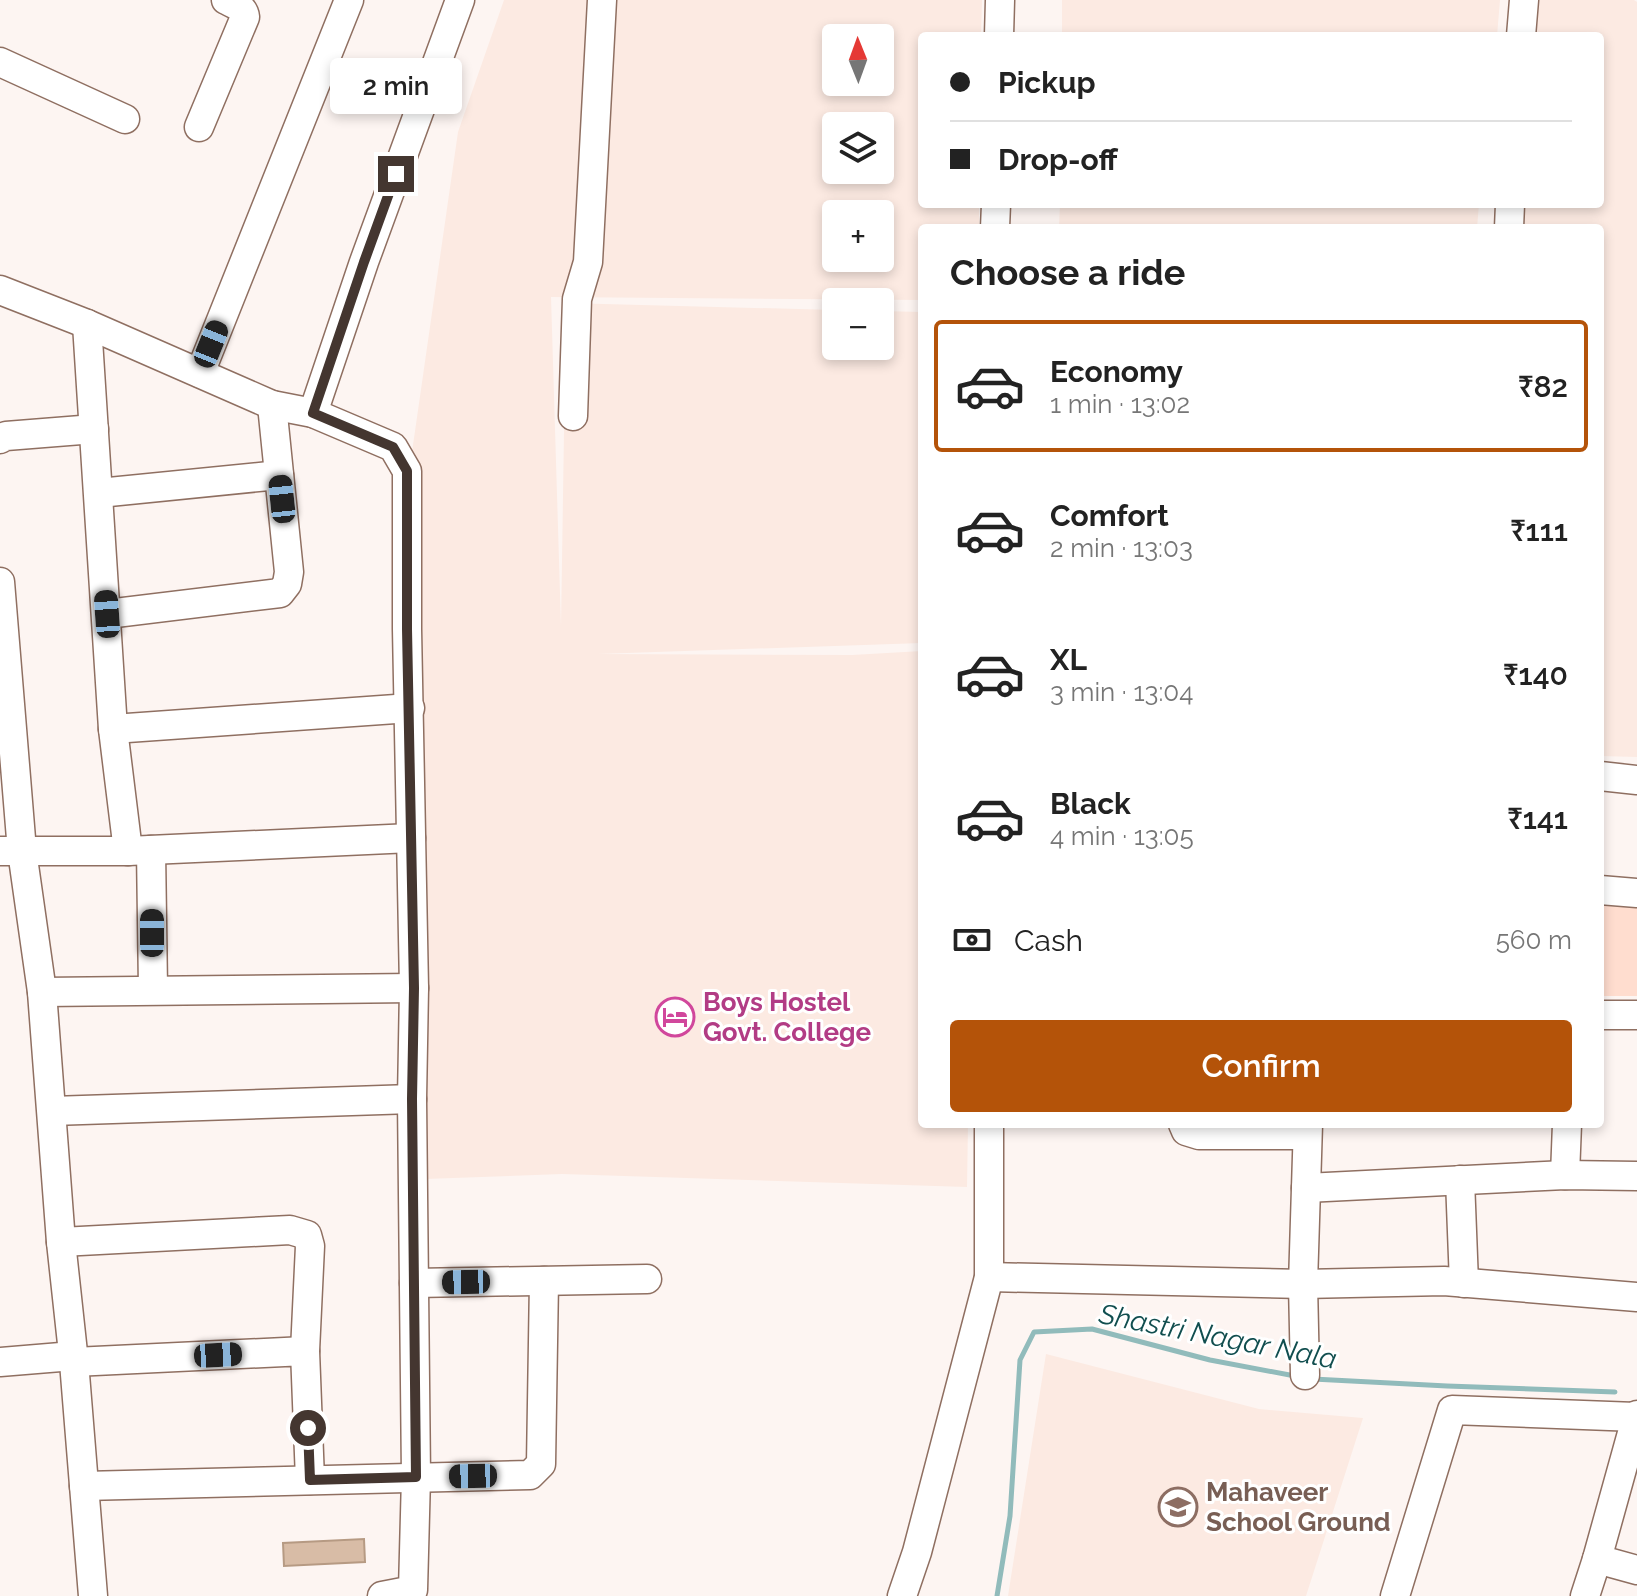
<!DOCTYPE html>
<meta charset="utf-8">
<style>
:root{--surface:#fff;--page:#f6f6f6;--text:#222;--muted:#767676;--line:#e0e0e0;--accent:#b45309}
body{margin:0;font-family:Raleway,sans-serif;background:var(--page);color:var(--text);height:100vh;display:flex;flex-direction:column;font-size:30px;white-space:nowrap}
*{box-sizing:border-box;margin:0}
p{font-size:26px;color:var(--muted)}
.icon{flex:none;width:44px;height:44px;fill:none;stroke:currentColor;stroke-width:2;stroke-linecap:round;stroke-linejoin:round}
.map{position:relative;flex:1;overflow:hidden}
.details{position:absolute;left:918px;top:224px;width:686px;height:904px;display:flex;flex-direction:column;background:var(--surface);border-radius:8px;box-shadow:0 4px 12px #0003}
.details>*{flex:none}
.guide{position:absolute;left:918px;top:32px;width:686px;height:176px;border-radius:8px;box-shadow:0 4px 12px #0003;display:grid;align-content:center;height:176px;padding:0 32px;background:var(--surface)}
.needle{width:52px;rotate:359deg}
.fabs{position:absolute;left:822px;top:24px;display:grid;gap:16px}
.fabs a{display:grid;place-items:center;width:72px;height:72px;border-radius:8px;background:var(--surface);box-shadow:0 4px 12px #0003;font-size:40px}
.end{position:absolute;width:36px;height:36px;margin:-18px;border:10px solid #443630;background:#fff;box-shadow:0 0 0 4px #fff}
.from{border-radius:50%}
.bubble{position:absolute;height:56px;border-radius:8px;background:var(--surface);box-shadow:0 4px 12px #0003;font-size:26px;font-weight:600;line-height:56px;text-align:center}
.car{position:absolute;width:24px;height:48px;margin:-24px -12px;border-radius:10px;box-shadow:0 0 6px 2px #0007;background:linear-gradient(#222 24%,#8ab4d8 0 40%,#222 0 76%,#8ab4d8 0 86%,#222 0)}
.guide b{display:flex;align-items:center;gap:28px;height:76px;font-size:30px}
.guide b+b{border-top:2px solid var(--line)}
.guide i{width:20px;height:20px;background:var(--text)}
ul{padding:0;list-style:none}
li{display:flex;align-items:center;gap:24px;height:132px;margin:0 16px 12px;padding:0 16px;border:4px solid transparent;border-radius:8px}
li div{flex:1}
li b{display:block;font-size:30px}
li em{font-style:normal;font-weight:600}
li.current{border-color:var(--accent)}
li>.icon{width:72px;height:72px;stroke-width:1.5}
h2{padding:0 32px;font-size:36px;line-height:96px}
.pay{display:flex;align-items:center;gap:20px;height:88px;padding:0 32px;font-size:30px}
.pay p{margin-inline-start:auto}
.primary-button{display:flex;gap:16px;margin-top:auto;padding:16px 32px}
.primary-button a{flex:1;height:92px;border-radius:8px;background:var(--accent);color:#fff;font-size:32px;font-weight:600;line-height:92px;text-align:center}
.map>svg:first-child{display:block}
.built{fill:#fceae2;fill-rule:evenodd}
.green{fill:#ffddcf}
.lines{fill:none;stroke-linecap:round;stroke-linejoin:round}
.stream{stroke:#91bbbb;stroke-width:5}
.building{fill:#d8bca6;stroke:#b69a83;stroke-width:2}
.minor-casing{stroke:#8f6f61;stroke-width:31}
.minor{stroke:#fff;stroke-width:28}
.route{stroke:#443630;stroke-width:10}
.labels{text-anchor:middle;stroke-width:6;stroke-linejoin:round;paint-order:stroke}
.hotel-label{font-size:26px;font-weight:bold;fill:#b23c85;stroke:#fff;text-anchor:start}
.education-label{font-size:26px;font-weight:bold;fill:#785e54;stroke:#fff;text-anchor:start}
.water-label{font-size:28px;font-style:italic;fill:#114e4f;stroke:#fff}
</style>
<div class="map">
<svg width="1637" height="1596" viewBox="0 0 1637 1596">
<rect width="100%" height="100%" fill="#fdf5f2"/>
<g class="built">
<path d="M504,0H982L981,36H922V204H979V228H922V300L551,297L561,626L566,303L836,310V346H880V311L922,312V643L598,654L852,655L922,651V1124H968L967,1187L562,1174L425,1179L411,459L458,132ZM836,38H880V82H836ZM836,126H880V170H836ZM836,214H880V258H836Z"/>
<polygon points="1062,0 1500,0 1497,36 1062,36"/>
<polygon points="1539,0 1634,0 1637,2 1637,757 1600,756 1600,228 1519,228 1522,204 1600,204 1600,36 1536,36"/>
<polygon points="1060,204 1479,204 1477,228 1059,228"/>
<polygon points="1046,1354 1259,1409 1363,1418 1306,1596 1008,1596"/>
</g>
<polygon class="green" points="1600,905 1637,906 1637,996 1600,996"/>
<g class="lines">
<g class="stream">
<polyline points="1313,1379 1447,1386 1615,1392"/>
<polyline points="997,1596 1010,1516 1020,1360 1034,1332 1092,1329 1210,1360 1295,1376"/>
</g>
</g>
<polygon class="building" points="364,1539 365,1562 284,1566 283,1543"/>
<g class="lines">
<defs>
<g id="minor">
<polyline points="999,36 1000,0"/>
<polyline points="1521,36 1524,0"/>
<polyline points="0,62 125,119"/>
<path d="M199,127L245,17C244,7 234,4 226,0"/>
<polyline points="995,228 996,204"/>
<polyline points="1509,228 1510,204"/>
<polyline points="0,290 87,324 272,405 313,413 393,447 407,471 407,629 414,988 412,1099 416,1477 413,1590 382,1596"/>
<polyline points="200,373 349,0"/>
<polyline points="313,413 364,262 460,0"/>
<polyline points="573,416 577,299 588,262 602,0"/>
<polyline points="0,439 6,436 94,429"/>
<polyline points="99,493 279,475"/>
<polyline points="0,582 22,851 42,992 61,1242 74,1362 93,1596"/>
<polyline points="107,614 280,593 287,584 289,572 272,405"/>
<polyline points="113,729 410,708"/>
<polyline points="1600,776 1637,780"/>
<polyline points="151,850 153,989"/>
<polyline points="0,851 128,851 113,729 87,324"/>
<polyline points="128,851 411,838"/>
<polyline points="1600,890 1637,893"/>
<polyline points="42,992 414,988"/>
<polyline points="1600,1015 1637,1015"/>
<polyline points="52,1111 412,1099"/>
<polyline points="1183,1124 1186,1131 1199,1135 1307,1135"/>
<polyline points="1565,1175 1567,1124"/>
<polyline points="1460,1180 1464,1283"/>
<polyline points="1306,1188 1565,1175 1637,1176"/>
<polyline points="61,1242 290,1230 307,1235 310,1246 305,1351"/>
<polyline points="989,1277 1303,1284 1444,1281 1637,1297"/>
<polyline points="414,1283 647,1279"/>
<polyline points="0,1362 73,1356"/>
<polyline points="74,1362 305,1351 310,1480"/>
<polyline points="1305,1375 1303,1284 1308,1124"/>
<polyline points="84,1486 530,1475 541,1464 544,1281"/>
<polyline points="1597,1559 1637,1570"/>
<polyline points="902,1596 917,1552 989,1277 989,1124"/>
<polyline points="1395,1596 1452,1410 1636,1417"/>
<polyline points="1585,1596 1597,1559 1637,1415"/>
</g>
</defs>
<use href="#minor" class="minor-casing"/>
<use href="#minor" class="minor"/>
</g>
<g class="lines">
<polyline class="route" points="308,1428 310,1480 416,1477 412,1099 414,988 407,629 407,471 393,447 313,413 364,262 396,174"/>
</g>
<defs>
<symbol id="hotel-ring" viewBox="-11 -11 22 22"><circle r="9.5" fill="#fff" stroke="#d1479c" stroke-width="1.5"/><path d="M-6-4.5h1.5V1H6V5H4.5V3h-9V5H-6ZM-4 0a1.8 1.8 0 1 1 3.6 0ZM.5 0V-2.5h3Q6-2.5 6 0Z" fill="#d1479c"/></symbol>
<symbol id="school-ring" viewBox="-11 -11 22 22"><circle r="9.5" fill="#fff" stroke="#8d6e63" stroke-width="1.5"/><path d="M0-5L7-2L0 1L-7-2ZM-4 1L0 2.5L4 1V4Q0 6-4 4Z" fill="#8d6e63"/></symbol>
</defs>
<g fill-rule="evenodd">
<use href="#hotel-ring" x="653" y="995" width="44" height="44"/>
<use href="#school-ring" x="1156" y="1485" width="44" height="44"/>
</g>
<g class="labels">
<g class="hotel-label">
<text x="703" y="1011">Boys Hostel<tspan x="703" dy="30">Govt. College</tspan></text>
</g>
<g class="education-label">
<text x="1206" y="1501">Mahaveer<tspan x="1206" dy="30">School Ground</tspan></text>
</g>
<g class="water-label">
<text transform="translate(1218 1336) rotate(11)" y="10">Shastri Nagar Nala</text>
</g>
</g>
</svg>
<div class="fabs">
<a><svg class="needle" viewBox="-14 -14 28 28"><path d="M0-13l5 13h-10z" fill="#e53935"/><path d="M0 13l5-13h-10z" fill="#767676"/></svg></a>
<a><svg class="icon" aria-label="layers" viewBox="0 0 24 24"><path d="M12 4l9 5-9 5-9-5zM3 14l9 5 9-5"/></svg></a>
<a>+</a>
<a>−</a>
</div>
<i class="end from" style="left:308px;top:1428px"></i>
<i class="end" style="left:396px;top:174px"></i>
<div class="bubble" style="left:330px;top:58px;width:132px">2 min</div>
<i class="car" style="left:211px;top:344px;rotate:22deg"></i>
<i class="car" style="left:282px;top:499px;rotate:354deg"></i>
<i class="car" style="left:107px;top:614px;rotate:356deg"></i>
<i class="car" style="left:152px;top:933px;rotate:0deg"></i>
<i class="car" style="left:466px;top:1282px;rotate:269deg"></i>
<i class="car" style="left:218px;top:1355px;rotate:87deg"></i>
<i class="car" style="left:473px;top:1476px;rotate:269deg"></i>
<div class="guide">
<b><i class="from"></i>Pickup</b>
<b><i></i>Drop-off</b>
</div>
<section class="details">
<h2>Choose a ride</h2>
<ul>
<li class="current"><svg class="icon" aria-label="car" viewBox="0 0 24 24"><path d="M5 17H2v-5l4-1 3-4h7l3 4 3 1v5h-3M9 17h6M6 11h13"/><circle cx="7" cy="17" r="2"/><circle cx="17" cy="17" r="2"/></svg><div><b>Economy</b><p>1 min · 13:02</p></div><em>₹82</em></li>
<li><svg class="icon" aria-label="car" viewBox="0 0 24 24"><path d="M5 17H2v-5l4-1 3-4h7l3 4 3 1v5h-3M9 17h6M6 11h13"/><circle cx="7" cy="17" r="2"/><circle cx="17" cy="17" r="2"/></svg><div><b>Comfort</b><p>2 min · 13:03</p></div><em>₹111</em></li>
<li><svg class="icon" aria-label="car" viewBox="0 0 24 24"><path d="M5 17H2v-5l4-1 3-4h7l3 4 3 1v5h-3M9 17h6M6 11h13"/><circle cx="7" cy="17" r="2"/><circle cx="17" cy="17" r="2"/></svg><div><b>XL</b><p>3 min · 13:04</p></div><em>₹140</em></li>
<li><svg class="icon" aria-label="car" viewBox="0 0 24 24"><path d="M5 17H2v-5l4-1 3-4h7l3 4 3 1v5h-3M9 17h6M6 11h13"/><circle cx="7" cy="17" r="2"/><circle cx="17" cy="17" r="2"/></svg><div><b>Black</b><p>4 min · 13:05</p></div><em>₹141</em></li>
</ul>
<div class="pay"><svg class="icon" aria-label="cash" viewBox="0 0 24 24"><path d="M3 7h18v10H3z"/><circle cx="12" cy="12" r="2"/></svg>Cash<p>560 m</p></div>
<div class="primary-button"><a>Confirm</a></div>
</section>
</div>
